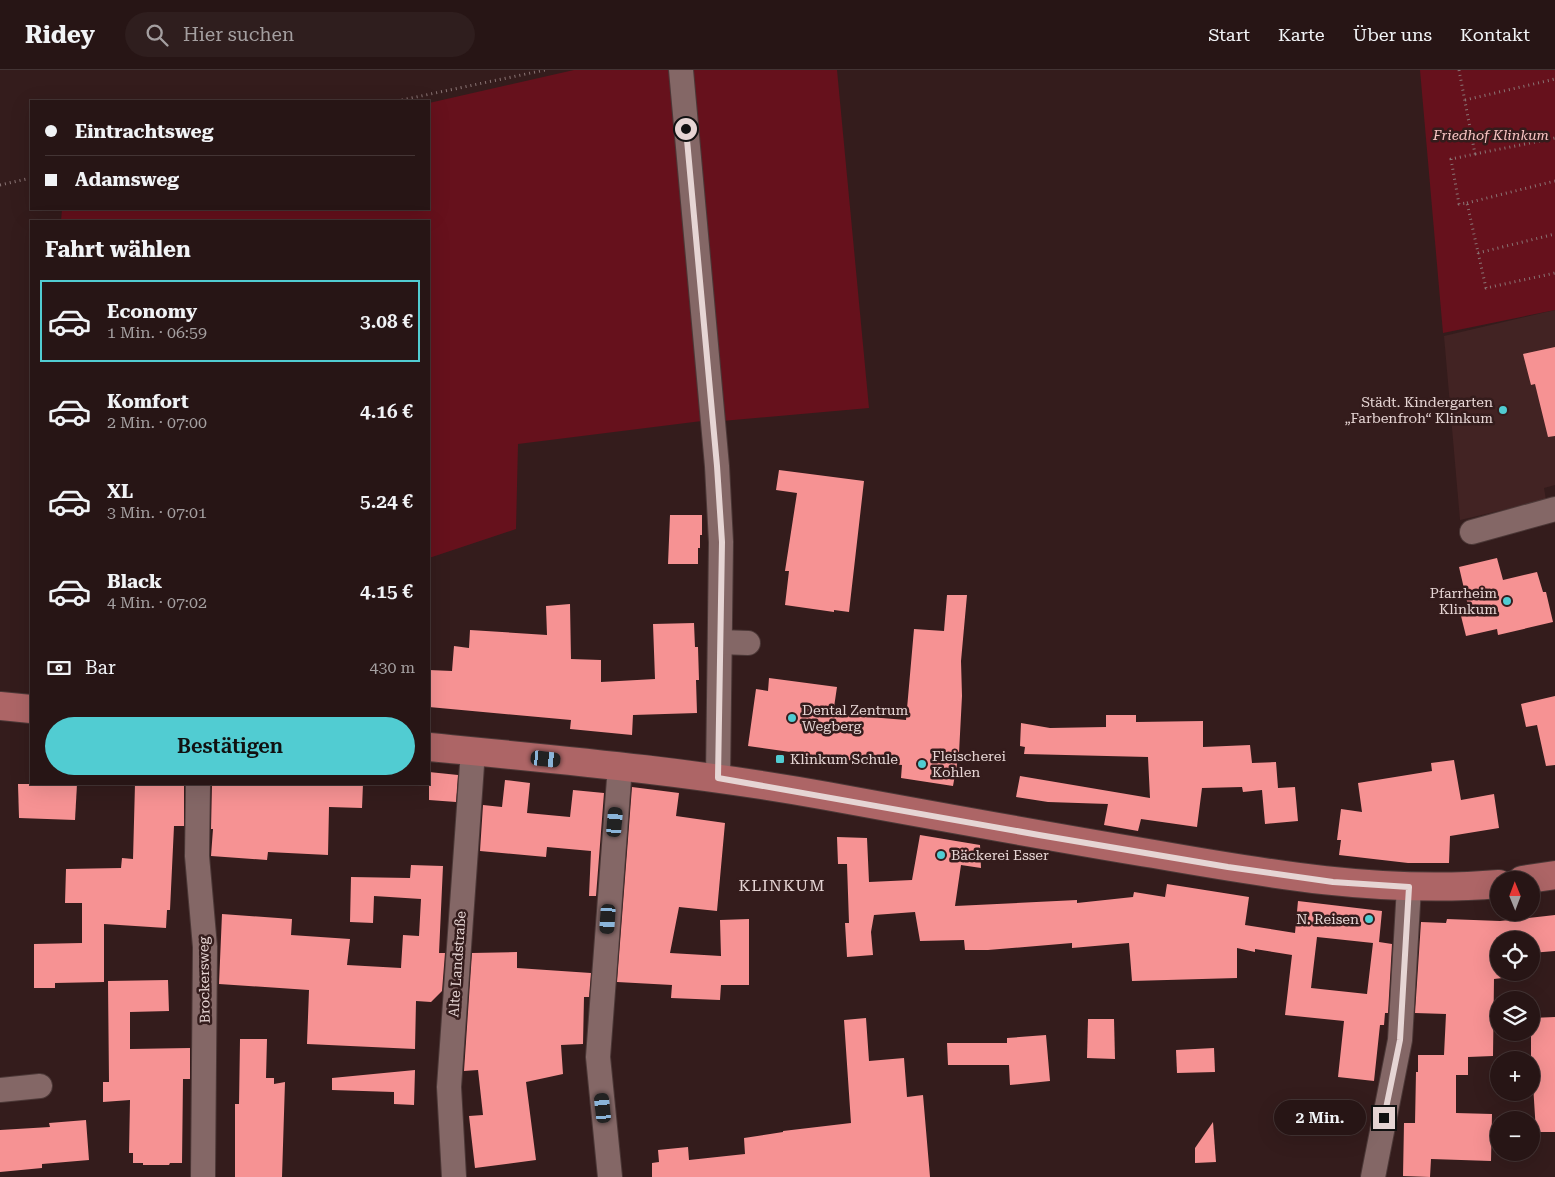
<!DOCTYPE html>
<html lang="de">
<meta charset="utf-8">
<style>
:root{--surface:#271515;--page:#2f1e1e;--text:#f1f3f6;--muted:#a49fa0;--line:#433434;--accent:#51ccd2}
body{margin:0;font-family:"Roboto Serif",serif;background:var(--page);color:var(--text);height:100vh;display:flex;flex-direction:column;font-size:19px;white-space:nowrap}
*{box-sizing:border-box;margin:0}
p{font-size:16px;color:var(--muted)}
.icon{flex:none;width:28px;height:28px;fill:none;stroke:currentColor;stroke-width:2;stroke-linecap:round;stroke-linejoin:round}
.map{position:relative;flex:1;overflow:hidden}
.panel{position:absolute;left:30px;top:150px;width:400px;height:565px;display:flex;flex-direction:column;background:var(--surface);border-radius:0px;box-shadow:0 5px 20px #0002,0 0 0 1px var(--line)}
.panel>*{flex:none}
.top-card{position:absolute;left:30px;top:30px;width:400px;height:110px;border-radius:0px;box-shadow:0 5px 20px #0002,0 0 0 1px var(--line);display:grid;align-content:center;height:110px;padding:0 15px;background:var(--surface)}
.needle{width:32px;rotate:359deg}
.buttons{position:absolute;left:1490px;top:801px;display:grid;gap:10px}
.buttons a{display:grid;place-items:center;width:50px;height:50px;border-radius:50%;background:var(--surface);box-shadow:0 5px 20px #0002,0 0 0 1px var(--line);font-size:25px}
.end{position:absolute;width:22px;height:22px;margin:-11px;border:6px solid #e6d5d4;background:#111;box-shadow:0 0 0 2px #111}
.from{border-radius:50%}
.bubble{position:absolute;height:35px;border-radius:18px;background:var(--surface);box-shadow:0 5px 20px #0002,0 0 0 1px var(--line);font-size:16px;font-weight:600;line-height:35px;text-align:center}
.car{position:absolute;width:15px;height:30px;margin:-15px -8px;border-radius:6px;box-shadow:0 0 4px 1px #0007;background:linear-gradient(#222 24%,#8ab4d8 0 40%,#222 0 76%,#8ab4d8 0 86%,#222 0)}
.top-card b{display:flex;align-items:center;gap:18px;height:48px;font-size:19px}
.top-card b+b{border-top:1px solid var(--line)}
.top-card i{width:12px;height:12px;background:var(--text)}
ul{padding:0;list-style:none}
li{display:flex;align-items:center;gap:15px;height:82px;margin:0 10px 8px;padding:0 5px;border:2px solid transparent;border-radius:0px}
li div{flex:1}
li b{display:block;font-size:19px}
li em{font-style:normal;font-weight:600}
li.current{border-color:var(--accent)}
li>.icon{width:45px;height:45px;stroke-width:1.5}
h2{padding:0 15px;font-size:22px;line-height:60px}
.pay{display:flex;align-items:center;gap:12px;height:55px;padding:0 15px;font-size:19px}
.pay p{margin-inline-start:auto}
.action{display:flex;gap:10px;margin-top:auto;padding:10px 15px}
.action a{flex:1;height:58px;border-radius:30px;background:var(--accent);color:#111;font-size:20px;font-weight:600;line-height:58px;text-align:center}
header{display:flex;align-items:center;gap:30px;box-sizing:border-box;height:70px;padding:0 25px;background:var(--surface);border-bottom:1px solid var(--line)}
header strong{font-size:24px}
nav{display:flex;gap:28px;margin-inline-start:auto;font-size:18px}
.search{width:350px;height:45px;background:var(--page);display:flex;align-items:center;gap:12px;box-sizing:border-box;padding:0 18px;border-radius:28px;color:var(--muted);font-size:19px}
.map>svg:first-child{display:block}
.built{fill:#422323}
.green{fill:#66111c}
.building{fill:#f69293;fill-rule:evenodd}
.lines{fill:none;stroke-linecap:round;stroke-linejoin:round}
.minor-casing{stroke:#4c3837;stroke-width:26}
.major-casing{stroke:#4c3837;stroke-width:30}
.path{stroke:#8a7575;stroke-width:3;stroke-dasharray:1 4;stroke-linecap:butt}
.minor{stroke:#846766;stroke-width:24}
.major{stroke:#ad6566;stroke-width:28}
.route{stroke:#e6d5d4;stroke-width:6}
.poi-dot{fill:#51ccd2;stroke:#341c1c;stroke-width:2}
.labels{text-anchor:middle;stroke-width:5;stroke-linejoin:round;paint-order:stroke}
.park-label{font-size:14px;font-style:italic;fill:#f8c4c3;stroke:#341c1c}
.poi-label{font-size:14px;fill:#e6d5d4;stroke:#341c1c;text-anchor:start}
.street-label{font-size:14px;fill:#e6d5d4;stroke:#341c1c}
.quarter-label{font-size:16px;letter-spacing:1px;fill:#e6d5d4;stroke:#341c1c}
</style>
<header>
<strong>Ridey</strong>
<div class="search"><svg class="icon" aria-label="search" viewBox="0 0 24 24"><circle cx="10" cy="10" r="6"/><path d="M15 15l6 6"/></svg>Hier suchen</div>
<nav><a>Start</a><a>Karte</a><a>Über uns</a><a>Kontakt</a></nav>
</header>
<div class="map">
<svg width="1555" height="1107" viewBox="0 0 1555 1107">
<rect width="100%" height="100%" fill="#341c1c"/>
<polygon class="built" points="1555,240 1555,415 1544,418 1546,430 1460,450 1444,266"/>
<g class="green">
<polygon points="574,0 674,0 702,351 518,374 516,459 429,488 429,151 61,151 62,139 429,139 429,33"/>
<polygon points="688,0 837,0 869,338 722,351"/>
<polygon points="1420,0 1555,0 1555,240 1443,263"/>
</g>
<g class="building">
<polygon points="1555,277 1555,366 1548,367 1535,314 1531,315 1523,284"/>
<polygon points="779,400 864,411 849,542 834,540 834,542 785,535 789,501 785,501 797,423 776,420"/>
<polygon points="670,445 702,445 702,465 700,465 700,478 698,478 698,494 668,494"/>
<polygon points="1497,488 1503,510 1537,502 1543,522 1546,522 1553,552 1498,565 1497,559 1466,566 1460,542 1469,540 1459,497"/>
<polygon points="947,525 967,525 961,591 962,626 959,683 953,716 901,708 902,695 854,691 748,676 756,619 768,621 769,608 837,617 833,644 906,650 914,559 944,561"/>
<polygon points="570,534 571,589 601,590 601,612 655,609 653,554 694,553 695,577 698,577 699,610 696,610 697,643 633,645 632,665 570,659 571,650 429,637 429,600 452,601 454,576 469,578 470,560 547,565 546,536"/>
<polygon points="1555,626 1555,695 1546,696 1537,655 1526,657 1521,634"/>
<polygon points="1106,645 1136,645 1136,652 1203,651 1203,677 1250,675 1252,693 1276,692 1278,718 1295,717 1298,751 1265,754 1262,720 1243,722 1242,717 1202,718 1197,757 1141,749 1138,761 1104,755 1108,734 1048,732 1016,727 1020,706 1150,728 1148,687 1024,684 1025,677 1020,676 1021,653 1050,658 1106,657"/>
<polygon points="1454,690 1461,730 1494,724 1499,758 1450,766 1449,793 1408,793 1339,785 1341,770 1337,770 1341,739 1362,742 1358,713 1432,701 1431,693"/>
<polygon points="429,702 458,705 456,732 429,730"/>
<polygon points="505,710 530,713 527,743 570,747 573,720 604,723 596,826 589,826 591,781 547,777 546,787 480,781 483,735 502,737"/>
<polygon points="18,714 77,714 75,750 19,748"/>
<polygon points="135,714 184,714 184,756 174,756 170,840 167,840 166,858 104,854 104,912 55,913 55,918 34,918 34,874 82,873 82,833 65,833 66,799 121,798 122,788 133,789"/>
<polygon points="212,714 363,714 362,738 329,737 328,785 268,782 267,790 211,786 213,759 211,759"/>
<polygon points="632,717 679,723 676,746 725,753 717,841 679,837 670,883 721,886 720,850 749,849 749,915 721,915 720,930 671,928 672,915 617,912"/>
<path d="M920,765L980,775L981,798L961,795L955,836L1077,830V833L1133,827L1134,822L1165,827L1167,814L1249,827L1245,855L1295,863L1298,831L1382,841L1379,872L1392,874L1388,943H1385L1384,955H1380L1374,1011L1338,1007L1344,951L1285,945L1292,885L1255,879V882L1237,878V908L1132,911L1129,873L1072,878V873L988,880H965L964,870L920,871L915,842L874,845L871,862L873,885L847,887L845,853H849L847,794H838L837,767L867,768L869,812L912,810ZM1317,867L1373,873L1367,924L1311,918Z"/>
<polygon points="411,795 443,796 439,883 445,883 442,921 431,932 416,931 415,979 307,974 309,920 219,914 222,844 292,849 291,865 350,869 347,895 401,898 403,865 419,866 421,829 374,826 373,853 350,852 351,807 410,808"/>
<polygon points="1555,845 1555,881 1531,883 1531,870 1499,870 1499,902 1519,902 1520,906 1494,909 1493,986 1468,987 1468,1005 1456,1005 1456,1043 1492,1044 1491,1091 1431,1089 1430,1107 1403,1106 1404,1053 1415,1053 1416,1002 1418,1002 1418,985 1444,985 1446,944 1415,943 1421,852 1446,853 1447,849 1500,851"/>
<polygon points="517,882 517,898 591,903 589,927 584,927 583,974 561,975 563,1004 526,1012 536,1090 475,1098 469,1046 483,1045 478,1000 464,1001 472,883"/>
<polygon points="168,910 169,941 130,942 130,979 190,978 190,1009 183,1009 182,1093 170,1093 169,1095 143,1095 143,1093 133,1093 133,1083 129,1083 130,1030 103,1032 103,1012 109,1012 108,911"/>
<polygon points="1555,947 1555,1062 1536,1062 1533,1014 1531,1014 1531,948"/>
<polygon points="866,948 869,991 904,988 907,1027 923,1025 930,1107 652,1107 652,1093 659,1092 658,1080 688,1077 689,1090 745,1084 744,1068 783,1062 783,1061 851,1053 844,950"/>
<polygon points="1088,949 1114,949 1115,989 1087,988"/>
<polygon points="1046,965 1050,1011 1010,1015 1009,995 948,995 947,973 1007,973 1007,968"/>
<polygon points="240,969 267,969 266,1008 274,1008 274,1014 285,1012 282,1107 235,1107 235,1034 239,1034"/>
<polygon points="1214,978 1215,1002 1177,1003 1176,980"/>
<polygon points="415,1000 414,1035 394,1034 394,1022 332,1020 332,1008"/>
<polygon points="86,1050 89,1090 42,1094 42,1098 0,1102 0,1060 50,1057 49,1053"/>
<polygon points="1213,1052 1216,1092 1195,1093 1195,1078"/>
</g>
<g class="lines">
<defs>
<g id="minor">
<polyline points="681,0 717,396 721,472 718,708"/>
<polyline points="1472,462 1555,439"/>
<polyline points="720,572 748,573"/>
<polyline points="198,714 197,786 205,877 203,1107"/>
<polyline points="0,1020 40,1016"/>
<polyline points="454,1107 449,1017 473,681"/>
<polyline points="610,1107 598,987 620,696"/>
<polyline points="1373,1107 1400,970 1409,817"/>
</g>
<g id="major">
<polyline points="0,636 31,639"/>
<path d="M429,677C562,690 696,702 827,726C936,746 1045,766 1154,784C1268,804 1382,824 1499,814"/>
<polyline points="1522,810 1555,805"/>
</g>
</defs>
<use href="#minor" class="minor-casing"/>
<use href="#major" class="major-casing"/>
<g class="path">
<polyline points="1459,0 1475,84 1451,89 1459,134 1467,133 1486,218 1555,203"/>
<polyline points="1465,30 1555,9"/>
<polyline points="397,31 545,0"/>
<polyline points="1475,84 1555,68"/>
<polyline points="0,115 31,108"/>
<polyline points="1467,133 1555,111"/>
<polyline points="1478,183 1555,164"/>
</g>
<use href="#minor" class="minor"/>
<use href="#major" class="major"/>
</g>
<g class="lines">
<polyline class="route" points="686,59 717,396 722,472 718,708 1039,765 1228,797 1333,812 1409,817 1400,970 1384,1048"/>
</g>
<g class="poi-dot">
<circle cx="1503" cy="340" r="5"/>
<circle cx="1507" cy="531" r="5"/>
<circle cx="792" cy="648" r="5"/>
<rect x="775" y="684" width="10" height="10" rx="2.5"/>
<circle cx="922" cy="694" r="5"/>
<circle cx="941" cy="785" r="5"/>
<circle cx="1369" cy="849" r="5"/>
</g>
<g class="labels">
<g class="park-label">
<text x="1491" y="70">Friedhof Klinkum</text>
</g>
<g class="poi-label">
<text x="1493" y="337" text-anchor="end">Städt. Kindergarten<tspan x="1493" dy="16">„Farbenfroh“ Klinkum</tspan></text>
<text x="1497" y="528" text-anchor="end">Pfarrheim<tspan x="1497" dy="16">Klinkum</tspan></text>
<text x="802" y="645">Dental Zentrum<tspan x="802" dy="16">Wegberg</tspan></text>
<text x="932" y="691">Fleischerei<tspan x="932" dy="16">Kohlen</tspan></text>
<text x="790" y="694">Klinkum Schule</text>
<text x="951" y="790">Bäckerei Esser</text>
<text x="1359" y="854" text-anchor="end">N. Reisen</text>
</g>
<g class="street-label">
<text transform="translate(457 894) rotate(-86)" y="5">Alte Landstraße</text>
<text transform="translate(204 910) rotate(-91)" y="5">Brockersweg</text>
</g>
<g class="quarter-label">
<text x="782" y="821">KLINKUM</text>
</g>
</g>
</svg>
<div class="buttons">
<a><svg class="needle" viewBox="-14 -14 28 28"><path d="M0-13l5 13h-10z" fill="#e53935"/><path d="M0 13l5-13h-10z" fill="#a49fa0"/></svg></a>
<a><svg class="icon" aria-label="locate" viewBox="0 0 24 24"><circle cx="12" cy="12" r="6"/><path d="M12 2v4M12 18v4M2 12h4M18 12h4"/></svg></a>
<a><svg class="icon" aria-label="layers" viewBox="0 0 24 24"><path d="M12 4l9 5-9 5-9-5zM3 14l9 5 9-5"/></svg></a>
<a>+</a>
<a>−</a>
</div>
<i class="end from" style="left:686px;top:59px"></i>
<i class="end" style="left:1384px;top:1048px"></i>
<div class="bubble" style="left:1274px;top:1030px;width:92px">2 Min.</div>
<i class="car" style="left:546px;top:689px;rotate:96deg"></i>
<i class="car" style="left:615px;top:752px;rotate:5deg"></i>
<i class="car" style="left:608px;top:849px;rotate:184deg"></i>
<i class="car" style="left:603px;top:1038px;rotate:354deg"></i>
<div class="top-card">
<b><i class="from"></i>Eintrachtsweg</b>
<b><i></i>Adamsweg</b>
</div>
<section class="panel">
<h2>Fahrt wählen</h2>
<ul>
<li class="current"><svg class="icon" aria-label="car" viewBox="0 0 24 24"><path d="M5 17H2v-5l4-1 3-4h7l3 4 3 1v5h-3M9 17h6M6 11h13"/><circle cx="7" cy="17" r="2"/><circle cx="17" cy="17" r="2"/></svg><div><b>Economy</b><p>1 Min. · 06:59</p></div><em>3.08 €</em></li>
<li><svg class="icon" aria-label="car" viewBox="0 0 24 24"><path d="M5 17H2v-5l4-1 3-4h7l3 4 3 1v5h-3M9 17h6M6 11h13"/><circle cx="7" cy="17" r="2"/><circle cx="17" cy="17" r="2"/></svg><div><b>Komfort</b><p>2 Min. · 07:00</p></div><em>4.16 €</em></li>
<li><svg class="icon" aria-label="car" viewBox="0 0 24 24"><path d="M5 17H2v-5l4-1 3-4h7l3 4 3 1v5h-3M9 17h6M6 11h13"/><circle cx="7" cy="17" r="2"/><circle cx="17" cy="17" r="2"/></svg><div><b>XL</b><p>3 Min. · 07:01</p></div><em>5.24 €</em></li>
<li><svg class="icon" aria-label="car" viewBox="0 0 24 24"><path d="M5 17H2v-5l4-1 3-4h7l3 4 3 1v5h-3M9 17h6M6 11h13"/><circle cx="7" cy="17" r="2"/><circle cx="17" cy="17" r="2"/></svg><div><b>Black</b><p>4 Min. · 07:02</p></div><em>4.15 €</em></li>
</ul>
<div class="pay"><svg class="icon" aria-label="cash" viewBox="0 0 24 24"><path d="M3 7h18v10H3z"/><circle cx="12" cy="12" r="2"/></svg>Bar<p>430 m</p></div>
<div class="action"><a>Bestätigen</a></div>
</section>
</div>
